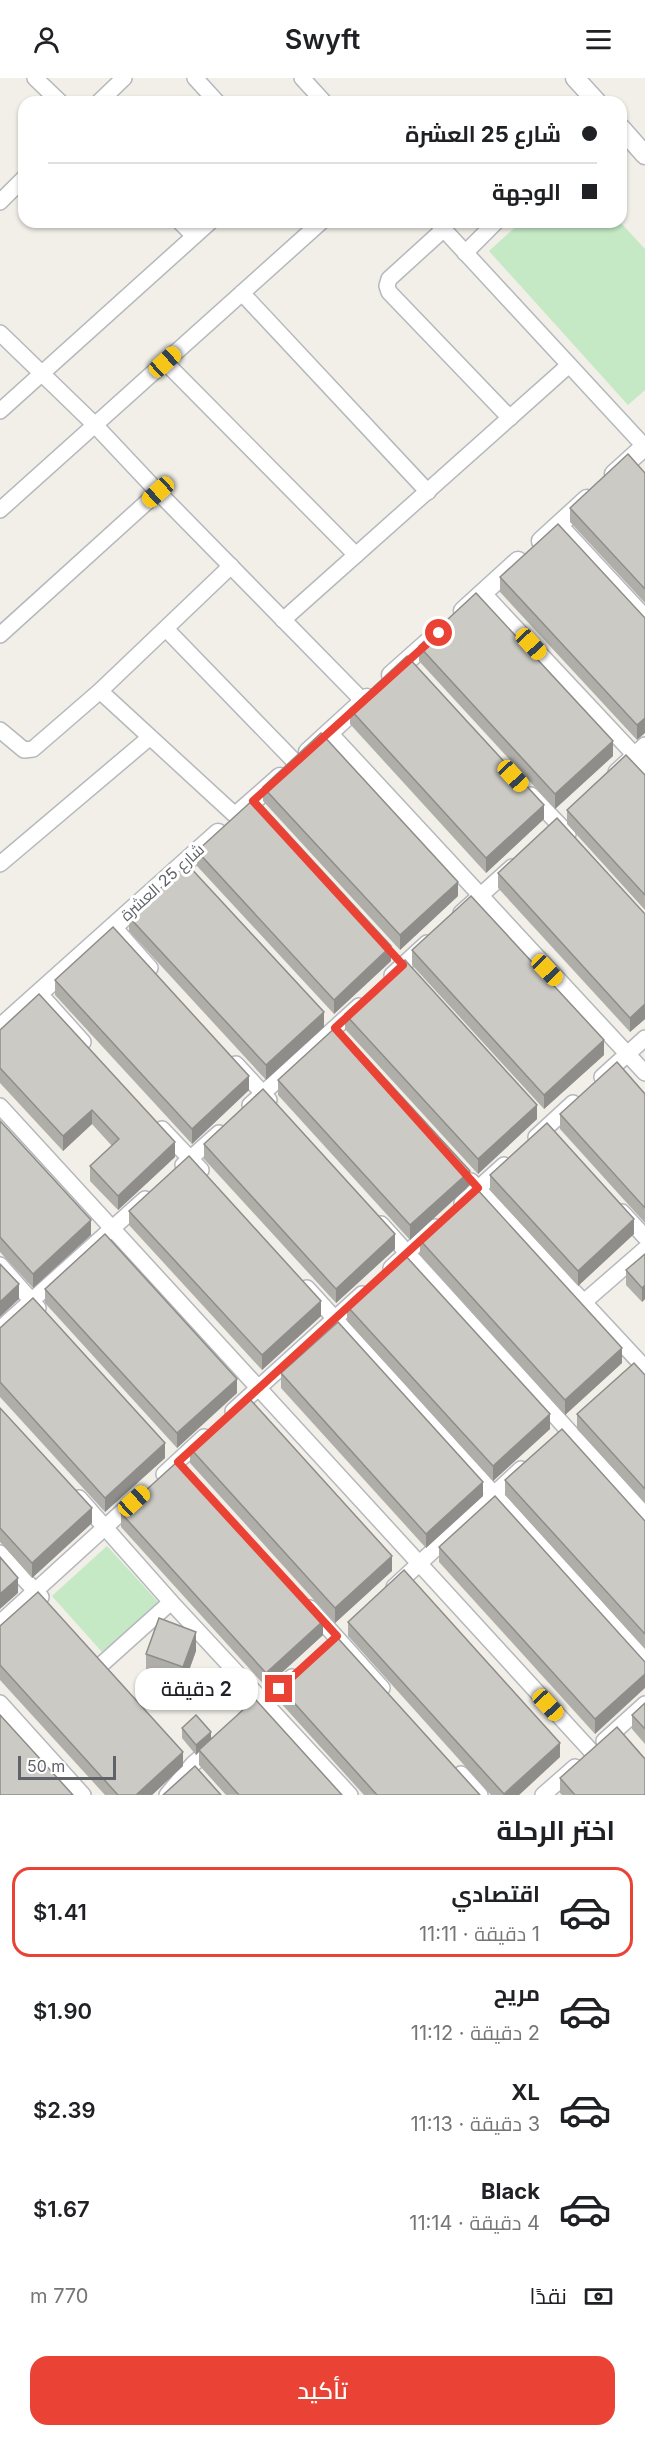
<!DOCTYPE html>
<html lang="ar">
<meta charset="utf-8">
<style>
:root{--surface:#fff;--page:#f2f2f2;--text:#202124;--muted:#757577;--line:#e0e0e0;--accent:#ea4335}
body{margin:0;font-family:Inter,Cairo,sans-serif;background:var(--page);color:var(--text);direction:rtl;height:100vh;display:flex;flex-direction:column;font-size:22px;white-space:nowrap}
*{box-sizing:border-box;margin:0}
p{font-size:20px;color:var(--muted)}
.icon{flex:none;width:33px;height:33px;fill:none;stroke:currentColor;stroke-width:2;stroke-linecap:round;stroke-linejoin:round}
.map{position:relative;height:1717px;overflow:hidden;direction:ltr}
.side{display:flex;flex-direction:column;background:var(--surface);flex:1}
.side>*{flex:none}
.banner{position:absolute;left:18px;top:18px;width:609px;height:132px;border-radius:18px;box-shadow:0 2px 4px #0004;direction:rtl;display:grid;align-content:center;height:132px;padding:0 30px;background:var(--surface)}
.scale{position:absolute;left:18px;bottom:15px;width:98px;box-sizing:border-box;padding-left:6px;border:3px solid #5f6368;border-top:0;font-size:16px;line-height:21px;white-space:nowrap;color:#5f6368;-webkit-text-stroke:4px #fff;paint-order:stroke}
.end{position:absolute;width:27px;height:27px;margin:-14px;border:8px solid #ea4335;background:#fff;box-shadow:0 0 0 3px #fff}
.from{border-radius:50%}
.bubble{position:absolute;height:42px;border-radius:18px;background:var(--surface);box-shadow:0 2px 4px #0004;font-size:20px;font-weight:600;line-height:42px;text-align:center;direction:rtl}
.car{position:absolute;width:18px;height:36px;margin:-18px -9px;border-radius:8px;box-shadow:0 0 4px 2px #0007;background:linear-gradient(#f5c518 24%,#345 0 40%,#f5c518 0 76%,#345 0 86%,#f5c518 0)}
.banner b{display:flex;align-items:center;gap:21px;height:57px;font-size:22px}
.banner b+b{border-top:2px solid var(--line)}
.banner i{width:15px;height:15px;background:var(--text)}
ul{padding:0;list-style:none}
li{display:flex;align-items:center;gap:18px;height:90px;margin:0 12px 9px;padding:0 18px;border:3px solid transparent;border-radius:18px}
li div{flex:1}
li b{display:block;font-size:22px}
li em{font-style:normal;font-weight:600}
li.on{border-color:var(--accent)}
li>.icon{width:54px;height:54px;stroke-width:1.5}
h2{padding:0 30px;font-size:27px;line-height:72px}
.pay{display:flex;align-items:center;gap:15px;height:66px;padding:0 30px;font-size:22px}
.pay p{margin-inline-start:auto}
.cta{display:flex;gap:12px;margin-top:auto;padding:12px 30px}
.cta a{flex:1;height:69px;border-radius:18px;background:var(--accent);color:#fff;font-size:24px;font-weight:600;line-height:69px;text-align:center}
header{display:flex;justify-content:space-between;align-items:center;height:78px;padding:0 30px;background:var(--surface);font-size:27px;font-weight:600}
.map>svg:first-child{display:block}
.green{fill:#c5e8c5}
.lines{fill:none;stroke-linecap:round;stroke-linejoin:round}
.minor-casing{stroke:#b5b8bc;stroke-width:18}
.tertiary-casing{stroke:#b5b8bc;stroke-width:21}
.minor{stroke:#fff;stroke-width:15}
.tertiary{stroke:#fff;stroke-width:18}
.wall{fill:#afaea9}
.shaded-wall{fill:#8f8d8a}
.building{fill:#cccac5;stroke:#8f8d8a;stroke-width:1.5}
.route{stroke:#ea4335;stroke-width:8}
.labels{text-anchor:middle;stroke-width:6;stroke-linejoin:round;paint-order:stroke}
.street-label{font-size:16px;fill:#5f6368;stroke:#fff}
</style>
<header><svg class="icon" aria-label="menu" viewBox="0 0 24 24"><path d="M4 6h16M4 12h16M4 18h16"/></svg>Swyft<svg class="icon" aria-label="person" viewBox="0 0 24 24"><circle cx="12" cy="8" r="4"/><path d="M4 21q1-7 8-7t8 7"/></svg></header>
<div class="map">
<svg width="645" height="1717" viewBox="0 0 645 1717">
<rect width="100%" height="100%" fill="#f1efe8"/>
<g class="green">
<polygon points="521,144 620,144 645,171 645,312 628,327 489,173"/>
<polygon points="107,1468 158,1524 102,1574 52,1518"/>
</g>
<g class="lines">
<defs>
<g id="minor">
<polyline points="35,0 60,24"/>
<polyline points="195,0 217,24"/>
<polyline points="302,0 324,24"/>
<polyline points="99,24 124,0"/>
<polyline points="0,124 24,100"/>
<polyline points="180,144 194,158"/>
<polyline points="437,144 645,369"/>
<polyline points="444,151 389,201 387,208 389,214 510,340"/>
<polyline points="465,175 496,144"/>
<polyline points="242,215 428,414"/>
<polyline points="0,255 94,346 158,414 363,623"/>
<polyline points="165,284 356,477"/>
<polyline points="0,333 210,144"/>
<polyline points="0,432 321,144"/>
<polyline points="559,446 645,539"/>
<polyline points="483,515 645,688"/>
<polyline points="283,542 569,287"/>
<polyline points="167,552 296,685"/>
<polyline points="0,557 158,414"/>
<polyline points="100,613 236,738"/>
<polyline points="0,652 24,672 33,671 100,613 231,488"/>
<polyline points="329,654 645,995"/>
<polyline points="616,694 645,667"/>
<polyline points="531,717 568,756"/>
<polyline points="0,786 149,660"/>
<polyline points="461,835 512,789"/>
<polyline points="113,848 150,890"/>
<polyline points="392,897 427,865"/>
<polyline points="39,915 83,964"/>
<polyline points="236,986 269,1022"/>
<polyline points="602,999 645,960"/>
<polyline points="250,1027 359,928"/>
<polyline points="0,1028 592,1674"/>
<polyline points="162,1051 201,1092"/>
<polyline points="536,1059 573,1025"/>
<polyline points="183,1087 219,1055"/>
<polyline points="471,1103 645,1290"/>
<polyline points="462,1125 504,1087"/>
<polyline points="622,1134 645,1159"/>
<polyline points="381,1146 645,1437"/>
<polyline points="0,1187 38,1230"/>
<polyline points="391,1190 435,1149"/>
<polyline points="307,1210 645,1582"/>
<polyline points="584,1224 645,1171"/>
<polyline points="0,1251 145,1121"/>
<polyline points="233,1333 362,1216"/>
<polyline points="164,1396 204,1359"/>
<polyline points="79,1420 171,1524 350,1717"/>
<polyline points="0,1475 41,1519"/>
<polyline points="394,1509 521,1391"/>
<polyline points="310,1530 382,1610"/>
<polyline points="0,1545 135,1422"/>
<polyline points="102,1586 171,1524"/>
<polyline points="0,1625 83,1717"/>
<polyline points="245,1641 292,1599"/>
<polyline points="604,1663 645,1626"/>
<polyline points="461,1696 480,1717"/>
<polyline points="167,1717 193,1686 214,1668"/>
<polyline points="543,1717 575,1689"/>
</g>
<g id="tertiary">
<polyline points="575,0 597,24"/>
<polyline points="621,50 645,77"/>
<polyline points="614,396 645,368"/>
<polyline points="541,463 587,421"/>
<polyline points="463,533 518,483"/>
<polyline points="391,597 436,557"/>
<polyline points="308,674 367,620"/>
<polyline points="238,736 280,699"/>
<polyline points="0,950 218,755"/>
</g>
</defs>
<use href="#minor" class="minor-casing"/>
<use href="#tertiary" class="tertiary-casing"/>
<use href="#minor" class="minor"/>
<use href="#tertiary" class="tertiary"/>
</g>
<g class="wall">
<polygon points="645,395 645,525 570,444 570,430"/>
<polygon points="500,499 645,540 637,662 500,514"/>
<polygon points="419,568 613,678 555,731 419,583"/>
<polygon points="350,631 544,741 486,795 350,646"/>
<polygon points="645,697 645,832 567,746 567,732"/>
<polygon points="263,709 458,818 400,872 263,723"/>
<polygon points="197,773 391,883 334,936 197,788"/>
<polygon points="498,795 645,836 645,941 630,954 498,810"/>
<polygon points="129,839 324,949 266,1002 129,853"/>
<polygon points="412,872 604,977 544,1031 412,887"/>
<polygon points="55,902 249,1012 192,1066 55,917"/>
<polygon points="345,936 537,1041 478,1096 345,951"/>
<polygon points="0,952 175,1079 118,1132 90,1103 90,1088 112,1068 92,1046 63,1073 0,1005"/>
<polygon points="278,1002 470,1107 410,1162 278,1017"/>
<polygon points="645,1016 645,1145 560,1051 560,1036"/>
<polygon points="0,1043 91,1157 33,1210 0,1174"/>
<polygon points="204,1066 395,1171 336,1225 204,1081"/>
<polygon points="490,1097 634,1156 578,1208 490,1112"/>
<polygon points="129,1133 321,1238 262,1292 129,1147"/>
<polygon points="420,1162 622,1285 565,1337 420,1177"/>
<polygon points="645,1176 645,1221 642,1224 626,1207 626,1192"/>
<polygon points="45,1211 237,1315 177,1370 45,1225"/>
<polygon points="347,1228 550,1351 493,1403 347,1243"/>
<polygon points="0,1250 165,1380 105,1434 0,1319"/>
<polygon points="281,1295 483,1418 426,1470 281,1310"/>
<polygon points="645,1297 645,1425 577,1351 577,1336"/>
<polygon points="0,1330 92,1445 32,1500 0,1464"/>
<polygon points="190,1370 392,1493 335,1545 190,1385"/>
<polygon points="505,1402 645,1443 645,1571 505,1417"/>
<polygon points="121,1435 323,1557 266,1609 121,1449"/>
<polygon points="439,1469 645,1584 595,1656 439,1484"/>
<polygon points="348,1544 560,1679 519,1717 491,1717 348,1558"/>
<polygon points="0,1548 183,1688 152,1717 105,1717 0,1602"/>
<polygon points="196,1573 183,1609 146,1595 146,1576"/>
<polygon points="279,1608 480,1717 364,1717 279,1623"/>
<polygon points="645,1625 645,1666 632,1651 632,1637"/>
<polygon points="182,1650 211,1661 342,1717 226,1717 199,1687 199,1674 196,1677 182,1660"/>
<polygon points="560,1700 645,1717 562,1717 560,1715"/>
</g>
<g class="shaded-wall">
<polygon points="645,640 645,655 637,662 637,647"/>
<polygon points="613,663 613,678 555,731 555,716"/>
<polygon points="544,727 544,741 486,795 486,780"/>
<polygon points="458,804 458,818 400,872 400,857"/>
<polygon points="391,868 391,883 334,936 334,922"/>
<polygon points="645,926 645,941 630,954 630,940"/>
<polygon points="324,934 324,949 266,1002 266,987"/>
<polygon points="604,962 604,977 544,1031 544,1017"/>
<polygon points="249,998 249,1012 192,1066 192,1051"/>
<polygon points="537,1027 537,1041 478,1096 478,1081"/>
<polygon points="92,1032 92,1046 63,1073 63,1058"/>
<polygon points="175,1064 175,1079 118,1132 118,1118"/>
<polygon points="470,1093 470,1107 410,1162 410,1147"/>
<polygon points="634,1141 634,1156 578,1208 578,1193"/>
<polygon points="91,1142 91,1157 33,1210 33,1196"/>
<polygon points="395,1156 395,1171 336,1225 336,1211"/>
<polygon points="19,1206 19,1221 0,1239 0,1224"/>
<polygon points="645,1207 645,1221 642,1224 642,1210"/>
<polygon points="321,1223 321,1238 262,1292 262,1277"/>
<polygon points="622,1270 622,1285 565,1337 565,1322"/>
<polygon points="237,1301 237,1315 177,1370 177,1355"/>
<polygon points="550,1336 550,1351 493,1403 493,1388"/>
<polygon points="165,1365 165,1380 105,1434 105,1420"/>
<polygon points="483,1404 483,1418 426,1470 426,1456"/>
<polygon points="92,1430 92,1445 32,1500 32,1485"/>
<polygon points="392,1478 392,1493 335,1545 335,1530"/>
<polygon points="18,1500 18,1515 0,1531 0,1516"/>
<polygon points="323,1543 323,1557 266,1609 266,1595"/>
<polygon points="196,1554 196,1573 183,1609 183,1589"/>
<polygon points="645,1596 645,1610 595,1656 595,1641"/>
<polygon points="211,1654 211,1664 199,1672 199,1674 196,1677 196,1667"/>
<polygon points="560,1665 560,1679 519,1717 504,1717"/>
<polygon points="183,1674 183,1688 152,1717 136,1717"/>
</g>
<g class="building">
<polygon points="628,376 645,395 645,511 570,430"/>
<polygon points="558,446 645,540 645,640 637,647 500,499"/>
<polygon points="476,515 613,663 555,716 419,568"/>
<polygon points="407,578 544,727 486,780 350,631"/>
<polygon points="321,655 458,804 400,857 263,709"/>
<polygon points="626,677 645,697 645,817 567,732"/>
<polygon points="255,720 391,868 334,922 197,773"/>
<polygon points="557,740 645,836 645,926 630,940 498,795"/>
<polygon points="187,786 324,934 266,987 129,839"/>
<polygon points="471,818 604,962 544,1017 412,872"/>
<polygon points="113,849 249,998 192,1051 55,902"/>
<polygon points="405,882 537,1027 478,1081 345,936"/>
<polygon points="39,916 175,1064 118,1118 90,1088 119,1061 92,1032 63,1058 0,990 0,952"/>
<polygon points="337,948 470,1093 410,1147 278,1002"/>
<polygon points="617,984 645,1016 645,1130 560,1036"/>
<polygon points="263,1011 395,1156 336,1211 204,1066"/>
<polygon points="0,1043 91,1142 33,1196 0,1159"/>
<polygon points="547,1045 634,1141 578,1193 490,1097"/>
<polygon points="189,1078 321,1223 262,1277 129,1133"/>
<polygon points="476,1110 622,1270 565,1322 420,1162"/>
<polygon points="105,1156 237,1301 177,1355 45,1211"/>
<polygon points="404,1176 550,1336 493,1388 347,1228"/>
<polygon points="645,1176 645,1207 642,1210 626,1192"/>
<polygon points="0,1186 19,1206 0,1224"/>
<polygon points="33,1220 165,1365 105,1420 0,1304 0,1250"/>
<polygon points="338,1244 483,1404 426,1456 281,1295"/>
<polygon points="634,1285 645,1297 645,1411 577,1336"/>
<polygon points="247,1318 392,1478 335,1530 190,1370"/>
<polygon points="0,1330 92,1430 32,1485 0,1450"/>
<polygon points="562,1351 645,1443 645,1556 505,1402"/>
<polygon points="178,1383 323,1543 266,1595 121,1435"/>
<polygon points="495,1418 645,1584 645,1596 595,1641 439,1469"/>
<polygon points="0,1479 18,1500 0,1516"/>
<polygon points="404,1492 560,1665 504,1716 348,1544"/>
<polygon points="38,1514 183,1674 136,1717 118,1717 0,1587 0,1548"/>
<polygon points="159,1540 196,1554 183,1589 146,1576"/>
<polygon points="335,1557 480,1717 377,1717 279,1608"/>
<polygon points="255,1621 342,1717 239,1717 199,1672"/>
<polygon points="645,1625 645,1651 632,1637"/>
<polygon points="0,1637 73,1717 0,1717"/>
<polygon points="196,1637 211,1654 196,1667 182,1650"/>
<polygon points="617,1649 645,1681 645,1717 575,1717 560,1700"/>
<polygon points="195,1688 221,1717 163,1717"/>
</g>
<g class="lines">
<polyline class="route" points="279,1611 337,1558 178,1384 478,1110 335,950 403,887 253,723 439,555"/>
</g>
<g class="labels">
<g class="street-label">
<text transform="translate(162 804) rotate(-42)" y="6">شارع 25 العشرة</text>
</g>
</g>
</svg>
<div class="scale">50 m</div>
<i class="end from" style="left:439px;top:555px"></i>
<i class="end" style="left:279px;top:1611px"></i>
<div class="bubble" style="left:135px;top:1590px;width:123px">2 دقيقة</div>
<i class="car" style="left:165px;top:284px;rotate:48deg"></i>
<i class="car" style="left:158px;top:414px;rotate:228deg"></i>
<i class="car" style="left:531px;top:566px;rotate:137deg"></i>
<i class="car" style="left:513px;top:698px;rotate:137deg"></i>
<i class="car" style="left:547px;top:892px;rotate:136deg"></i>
<i class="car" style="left:134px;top:1423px;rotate:48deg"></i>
<i class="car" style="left:548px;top:1627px;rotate:137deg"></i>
<div class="banner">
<b><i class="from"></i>شارع 25 العشرة</b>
<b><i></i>الوجهة</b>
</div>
</div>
<section class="side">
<h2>اختر الرحلة</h2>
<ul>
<li class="on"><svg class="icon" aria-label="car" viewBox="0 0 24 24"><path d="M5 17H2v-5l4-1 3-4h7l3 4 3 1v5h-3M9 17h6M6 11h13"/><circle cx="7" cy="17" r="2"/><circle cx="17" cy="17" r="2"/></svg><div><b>اقتصادي</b><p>1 دقيقة · 11:11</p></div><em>$1.41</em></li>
<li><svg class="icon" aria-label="car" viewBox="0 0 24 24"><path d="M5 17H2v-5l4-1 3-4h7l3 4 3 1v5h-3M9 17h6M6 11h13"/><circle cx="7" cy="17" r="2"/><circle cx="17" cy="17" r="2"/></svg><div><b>مريح</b><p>2 دقيقة · 11:12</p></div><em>$1.90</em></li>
<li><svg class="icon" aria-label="car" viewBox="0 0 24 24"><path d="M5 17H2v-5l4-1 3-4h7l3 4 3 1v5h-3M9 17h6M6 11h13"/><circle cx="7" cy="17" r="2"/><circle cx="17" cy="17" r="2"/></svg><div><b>XL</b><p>3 دقيقة · 11:13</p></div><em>$2.39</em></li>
<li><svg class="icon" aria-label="car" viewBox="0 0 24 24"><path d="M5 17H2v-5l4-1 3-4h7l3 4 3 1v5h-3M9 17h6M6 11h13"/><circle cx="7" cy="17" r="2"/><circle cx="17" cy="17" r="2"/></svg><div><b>Black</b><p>4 دقيقة · 11:14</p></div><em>$1.67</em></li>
</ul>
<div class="pay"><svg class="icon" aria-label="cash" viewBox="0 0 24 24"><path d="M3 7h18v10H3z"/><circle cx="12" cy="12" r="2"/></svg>نقدًا<p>770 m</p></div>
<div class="cta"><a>تأكيد</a></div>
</section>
